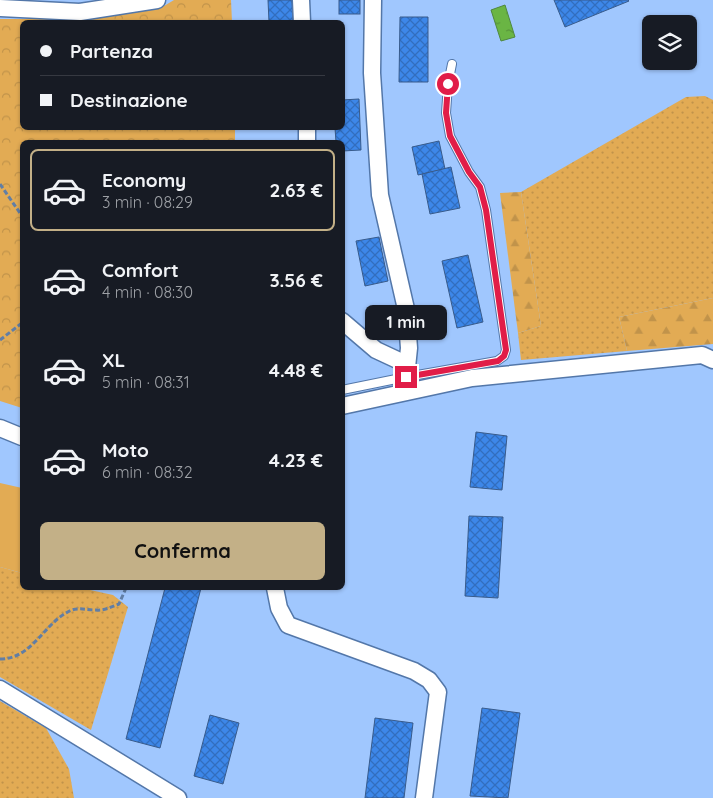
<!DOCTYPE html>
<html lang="it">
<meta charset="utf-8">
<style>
:root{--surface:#171b24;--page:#242831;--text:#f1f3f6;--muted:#9ea1a6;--line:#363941;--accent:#c3b087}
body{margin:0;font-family:Quicksand,sans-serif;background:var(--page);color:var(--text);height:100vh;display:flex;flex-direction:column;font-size:19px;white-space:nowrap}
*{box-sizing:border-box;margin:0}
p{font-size:16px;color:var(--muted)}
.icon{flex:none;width:28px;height:28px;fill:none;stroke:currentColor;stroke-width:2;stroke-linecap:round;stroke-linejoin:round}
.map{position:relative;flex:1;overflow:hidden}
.panel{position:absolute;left:20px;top:140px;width:325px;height:450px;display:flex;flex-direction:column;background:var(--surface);border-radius:8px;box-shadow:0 1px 4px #0004}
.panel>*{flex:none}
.top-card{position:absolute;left:20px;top:20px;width:325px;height:110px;border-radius:8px;box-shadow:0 1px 4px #0004;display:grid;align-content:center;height:110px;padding:0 20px;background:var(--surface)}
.controls{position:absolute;left:642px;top:15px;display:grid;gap:10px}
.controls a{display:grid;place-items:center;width:55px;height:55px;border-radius:8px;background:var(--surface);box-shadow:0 1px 4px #0004;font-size:25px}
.end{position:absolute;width:22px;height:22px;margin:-11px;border:6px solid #e11d48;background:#fff;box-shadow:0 0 0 2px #fff}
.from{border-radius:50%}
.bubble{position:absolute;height:35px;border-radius:8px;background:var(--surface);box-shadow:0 1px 4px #0004;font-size:16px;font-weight:700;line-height:35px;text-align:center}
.top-card b{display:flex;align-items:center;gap:18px;height:48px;font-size:19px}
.top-card b+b{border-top:1px solid var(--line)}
.top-card i{width:12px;height:12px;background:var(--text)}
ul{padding:9px 0 0;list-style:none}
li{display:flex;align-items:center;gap:15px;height:82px;margin:0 10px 8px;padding:0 10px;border:2px solid transparent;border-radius:8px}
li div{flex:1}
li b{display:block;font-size:19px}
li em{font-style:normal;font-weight:700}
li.selected{border-color:var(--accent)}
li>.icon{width:45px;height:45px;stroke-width:1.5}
.cta{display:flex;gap:10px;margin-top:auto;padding:10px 20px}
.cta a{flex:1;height:58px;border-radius:8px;background:var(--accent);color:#111;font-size:20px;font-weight:700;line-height:58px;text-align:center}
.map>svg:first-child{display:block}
.grass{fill:url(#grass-dots)}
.forest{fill:url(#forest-firs)}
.park{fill:url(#park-crowns)}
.pitch{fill:#e2ab54}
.water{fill:url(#water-ripples);stroke:#4f883f}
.building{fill:url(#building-cross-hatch);stroke:#385b8b}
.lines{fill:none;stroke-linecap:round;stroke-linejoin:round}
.lane-casing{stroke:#5377a9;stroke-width:10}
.street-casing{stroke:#5377a9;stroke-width:19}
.path{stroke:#617ea5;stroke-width:3;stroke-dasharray:5 2.5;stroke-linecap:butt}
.lane{stroke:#fff;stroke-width:8}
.street{stroke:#fff;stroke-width:16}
.route{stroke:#e11d48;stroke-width:6}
</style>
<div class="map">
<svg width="713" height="798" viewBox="0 0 713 798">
<defs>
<pattern id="grass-dots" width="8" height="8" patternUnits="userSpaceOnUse" patternTransform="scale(1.25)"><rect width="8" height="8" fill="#e2ab54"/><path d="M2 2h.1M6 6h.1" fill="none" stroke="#c1934a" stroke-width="1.8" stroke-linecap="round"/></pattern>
<pattern id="forest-firs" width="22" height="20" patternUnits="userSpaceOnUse" patternTransform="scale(1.25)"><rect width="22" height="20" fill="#e2ab54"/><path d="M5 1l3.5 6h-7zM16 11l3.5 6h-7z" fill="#c1934a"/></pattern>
<pattern id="park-crowns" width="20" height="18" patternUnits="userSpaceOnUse" patternTransform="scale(1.25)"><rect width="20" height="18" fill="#e2ab54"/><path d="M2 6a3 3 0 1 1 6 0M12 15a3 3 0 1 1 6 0" fill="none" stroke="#c1934a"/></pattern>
<pattern id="water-ripples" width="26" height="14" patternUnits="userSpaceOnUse" patternTransform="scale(1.25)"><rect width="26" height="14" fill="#6ab544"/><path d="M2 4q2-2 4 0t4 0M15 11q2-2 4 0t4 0" fill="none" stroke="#56933a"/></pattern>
<pattern id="building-cross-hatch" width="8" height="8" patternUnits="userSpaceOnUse" patternTransform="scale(1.25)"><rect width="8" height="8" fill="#3d87e9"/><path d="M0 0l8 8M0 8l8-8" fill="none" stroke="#326ebe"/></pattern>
</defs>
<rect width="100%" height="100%" fill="#a0c7fe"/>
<g class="grass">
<polygon points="705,96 713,100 713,298 619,317 627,351 521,360 518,333 541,326 521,192 686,97"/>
<polygon points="0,567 22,573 22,588 81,588 113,595 128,607 91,730 0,677"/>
<polygon points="0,701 46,728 69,769 74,798 0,798"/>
</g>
<g class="forest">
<polygon points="521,192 541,326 518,333 500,193"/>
<polygon points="713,298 713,344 627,351 619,317"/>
</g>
<polygon class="park" points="174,0 231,0 232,22 22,22 22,128 235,128 235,142 22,142 22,408 0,401 0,19 80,19 164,6"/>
<polygon class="pitch" points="0,483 22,488 22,573 0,567"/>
<polygon class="water" points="505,5 515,37 501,41 491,10"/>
<g class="building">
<polygon points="268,0 292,0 293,22 269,22"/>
<rect x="339" y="0" width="21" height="14"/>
<polygon points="554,0 628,0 629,1 565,27"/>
<polygon points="400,17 428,17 428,82 399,82"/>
<polygon points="359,99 361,150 342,151 342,142 336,142 335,128 342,128 342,100"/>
<polygon points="439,141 445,169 418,175 412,147"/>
<polygon points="451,167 460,208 430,214 422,174"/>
<polygon points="379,237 388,281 365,286 356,241"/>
<polygon points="468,255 483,322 457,328 442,261"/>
<polygon points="476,432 507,436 502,490 470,487"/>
<polygon points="469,516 503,517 498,598 465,596"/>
<polygon points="165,588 201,588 160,748 126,739"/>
<polygon points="482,708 520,713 508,798 470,796"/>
<polygon points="210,715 239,723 223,784 194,776"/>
<polygon points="375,718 413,723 404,798 365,798"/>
</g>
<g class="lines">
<defs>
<polyline id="lane" points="342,390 406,377 497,361 504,356 506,350 486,210 480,187 469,172 450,136 446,113 448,84 452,64"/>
<g id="street">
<polyline points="301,0 302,22"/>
<polyline points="373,0 372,73 380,195 406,309 409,348 406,377"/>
<polyline points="0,8 80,12 157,0"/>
<polyline points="307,128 307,142"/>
<polyline points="342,321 376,350 406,364"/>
<polyline points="342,406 472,378 702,355 713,360"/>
<polyline points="0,428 22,437"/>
<polyline points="275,588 279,608 288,625 414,671 429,680 438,692 424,798"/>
<polyline points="0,689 178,798"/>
</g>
</defs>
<use href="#lane" class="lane-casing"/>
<use href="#street" class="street-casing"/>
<g class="path">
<polyline points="0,184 22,216"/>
<polyline points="0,340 22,323"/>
<path d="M0,659C31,659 43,626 66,613C76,606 85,610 96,610C104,611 111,607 119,604L126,588"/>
</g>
<use href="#lane" class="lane"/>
<use href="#street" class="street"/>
</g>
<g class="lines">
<polyline class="route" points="406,377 498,361 504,356 506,350 486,210 480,187 469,172 450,136 446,113 448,84"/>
</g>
</svg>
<div class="controls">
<a><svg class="icon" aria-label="layers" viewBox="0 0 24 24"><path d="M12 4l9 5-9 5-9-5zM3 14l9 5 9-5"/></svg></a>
</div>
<i class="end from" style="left:448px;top:84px"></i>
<i class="end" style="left:406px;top:377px"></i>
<div class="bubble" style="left:365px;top:305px;width:82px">1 min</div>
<div class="top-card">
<b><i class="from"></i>Partenza</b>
<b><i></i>Destinazione</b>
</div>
<section class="panel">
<ul>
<li class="selected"><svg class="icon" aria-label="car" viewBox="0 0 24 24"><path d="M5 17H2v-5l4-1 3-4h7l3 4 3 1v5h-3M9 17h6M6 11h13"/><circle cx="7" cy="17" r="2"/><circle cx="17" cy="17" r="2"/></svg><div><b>Economy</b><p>3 min · 08:29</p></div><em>2.63 €</em></li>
<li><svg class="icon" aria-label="car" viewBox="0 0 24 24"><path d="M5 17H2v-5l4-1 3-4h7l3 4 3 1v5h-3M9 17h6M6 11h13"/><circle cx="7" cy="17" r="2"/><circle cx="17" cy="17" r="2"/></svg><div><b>Comfort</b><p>4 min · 08:30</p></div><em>3.56 €</em></li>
<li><svg class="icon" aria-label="car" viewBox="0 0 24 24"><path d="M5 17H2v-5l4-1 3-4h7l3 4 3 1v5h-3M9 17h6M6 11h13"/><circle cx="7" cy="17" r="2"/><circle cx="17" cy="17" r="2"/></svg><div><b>XL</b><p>5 min · 08:31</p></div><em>4.48 €</em></li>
<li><svg class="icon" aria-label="car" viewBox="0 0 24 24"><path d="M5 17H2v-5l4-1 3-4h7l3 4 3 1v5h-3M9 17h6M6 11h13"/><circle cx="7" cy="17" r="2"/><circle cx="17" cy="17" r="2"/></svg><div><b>Moto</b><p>6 min · 08:32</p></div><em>4.23 €</em></li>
</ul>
<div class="cta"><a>Conferma</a></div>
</section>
</div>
